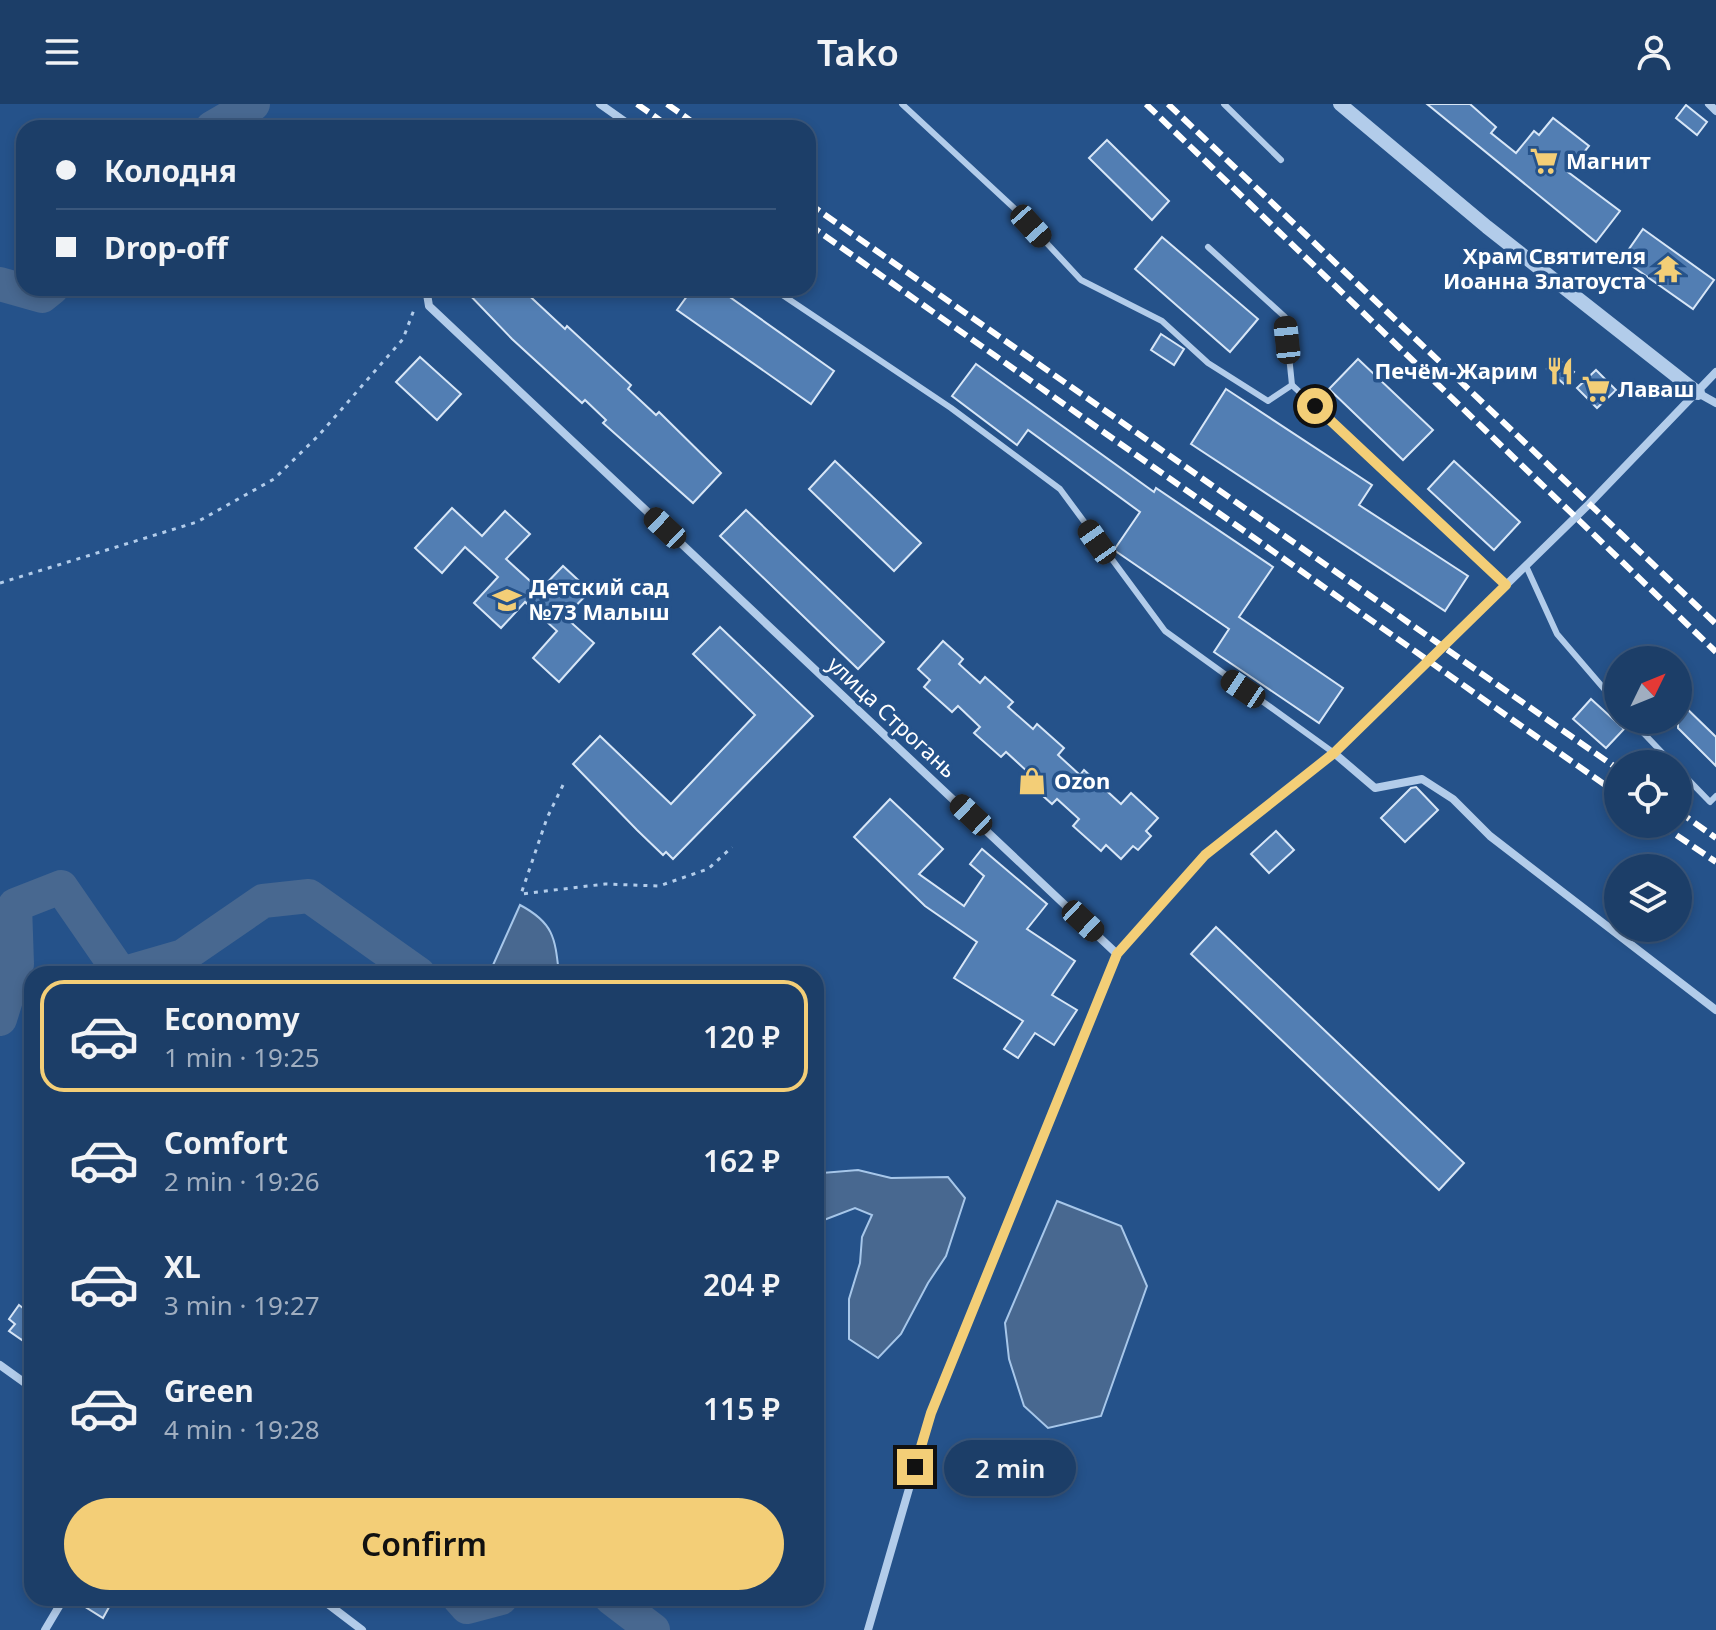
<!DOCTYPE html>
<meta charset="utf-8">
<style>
:root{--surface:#1c3e68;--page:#25456e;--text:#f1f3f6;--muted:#a0aec0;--line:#3a577c;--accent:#f3ce77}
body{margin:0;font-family:"Noto Sans",sans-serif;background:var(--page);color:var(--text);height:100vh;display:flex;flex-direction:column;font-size:30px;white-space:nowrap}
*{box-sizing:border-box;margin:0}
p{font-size:26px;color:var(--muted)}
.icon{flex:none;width:44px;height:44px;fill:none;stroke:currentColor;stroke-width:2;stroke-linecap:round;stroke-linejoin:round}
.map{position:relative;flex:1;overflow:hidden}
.panel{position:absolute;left:24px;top:862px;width:800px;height:640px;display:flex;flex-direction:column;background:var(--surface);border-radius:24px;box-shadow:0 4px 12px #0003,0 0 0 2px var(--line)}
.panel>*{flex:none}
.hud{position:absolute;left:16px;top:16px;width:800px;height:176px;border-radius:24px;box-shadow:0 4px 12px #0003,0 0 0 2px var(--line);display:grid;align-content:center;height:176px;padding:0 40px;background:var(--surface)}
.needle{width:52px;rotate:47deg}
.controls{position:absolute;left:1604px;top:542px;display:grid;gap:16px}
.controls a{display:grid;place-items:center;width:88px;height:88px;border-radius:50%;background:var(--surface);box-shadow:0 4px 12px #0003,0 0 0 2px var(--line);font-size:40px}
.end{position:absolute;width:36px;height:36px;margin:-18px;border:10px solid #f3ce77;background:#111;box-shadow:0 0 0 4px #111}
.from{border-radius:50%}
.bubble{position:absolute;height:56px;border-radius:28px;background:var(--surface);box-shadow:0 4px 12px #0003,0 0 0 2px var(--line);font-size:26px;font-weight:600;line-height:56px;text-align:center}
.car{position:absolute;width:24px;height:48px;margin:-24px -12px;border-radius:10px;box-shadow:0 0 6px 2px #0007;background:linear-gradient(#222 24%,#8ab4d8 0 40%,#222 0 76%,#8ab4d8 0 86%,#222 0)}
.hud b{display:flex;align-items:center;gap:28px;height:76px;font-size:30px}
.hud b+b{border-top:2px solid var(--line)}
.hud i{width:20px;height:20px;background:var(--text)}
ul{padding:14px 0 0;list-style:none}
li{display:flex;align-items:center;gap:24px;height:112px;margin:0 16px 12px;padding:0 24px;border:4px solid transparent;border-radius:24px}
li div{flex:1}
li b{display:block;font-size:30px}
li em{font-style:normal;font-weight:600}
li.current{border-color:var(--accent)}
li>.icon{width:72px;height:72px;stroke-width:1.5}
.action{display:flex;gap:16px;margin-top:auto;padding:16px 40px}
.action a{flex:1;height:92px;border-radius:48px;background:var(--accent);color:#111;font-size:32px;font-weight:600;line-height:92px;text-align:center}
header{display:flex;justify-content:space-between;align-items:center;height:104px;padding:0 40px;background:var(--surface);font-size:36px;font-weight:600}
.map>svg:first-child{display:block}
.water{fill:#486890;stroke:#a7c7ea;stroke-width:2}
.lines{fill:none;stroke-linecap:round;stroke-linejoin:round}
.river{stroke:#486890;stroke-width:34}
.building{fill:#527eb3;stroke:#d7e6f7;stroke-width:2}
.path{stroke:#b2ccea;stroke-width:3;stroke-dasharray:4 6;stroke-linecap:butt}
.service{stroke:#b2ccea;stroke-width:6}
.minor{stroke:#b2ccea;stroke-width:8}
.tertiary{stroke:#b2ccea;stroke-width:14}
.rail{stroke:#fff;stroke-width:6;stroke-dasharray:14 6;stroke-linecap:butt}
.route{stroke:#f3ce77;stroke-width:10}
.labels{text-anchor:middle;stroke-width:7;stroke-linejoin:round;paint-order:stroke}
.poi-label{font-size:22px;font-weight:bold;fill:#fff;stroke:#25528a;text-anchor:start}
.street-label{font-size:22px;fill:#fff;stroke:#25528a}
</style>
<header><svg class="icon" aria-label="menu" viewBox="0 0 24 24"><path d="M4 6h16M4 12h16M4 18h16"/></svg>Tako<svg class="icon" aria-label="person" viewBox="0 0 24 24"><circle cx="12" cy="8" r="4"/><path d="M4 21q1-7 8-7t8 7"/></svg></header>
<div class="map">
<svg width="1716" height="1526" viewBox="0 0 1716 1526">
<rect width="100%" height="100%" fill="#25528a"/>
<g class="water">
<path d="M520,801C554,819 555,834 559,870H489Z"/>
<polygon points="816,1063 822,1069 858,1066 891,1074 948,1073 965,1094 946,1152 928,1179 901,1230 878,1254 849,1235 849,1195 860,1159 862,1133 872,1111 855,1104 816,1119"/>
<polygon points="1057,1097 1121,1122 1147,1182 1101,1312 1048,1324 1024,1302 1009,1255 1005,1219"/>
</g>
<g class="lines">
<g class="river">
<polyline points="212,24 253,0"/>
<polyline points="0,180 42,192 52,184"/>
<polyline points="0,915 17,860 15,801 61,783 121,870 183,852 263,797 309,792 419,870"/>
<polyline points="459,1494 467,1503 501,1494"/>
<polyline points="611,1494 653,1526"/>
</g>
</g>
<g class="building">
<polygon points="1427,0 1470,0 1496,23 1491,29 1516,49 1534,27 1539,31 1553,14 1589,42 1568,68 1620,107 1596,138"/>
<polygon points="1686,1 1707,18 1697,31 1676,14"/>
<polygon points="1107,36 1169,97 1152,116 1089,54"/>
<polygon points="1643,125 1714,176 1693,205 1622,155"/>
<polygon points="1162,133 1258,215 1230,248 1135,165"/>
<polygon points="463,184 521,184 565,225 567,222 631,281 628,285 656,311 659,308 721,369 693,399 603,319 606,316 585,296 582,299 512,235"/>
<polygon points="693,184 717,184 834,267 811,300 677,206"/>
<polygon points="1161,230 1184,245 1174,261 1151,246"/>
<polygon points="420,253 461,290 437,316 396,278"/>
<polygon points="1557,254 1574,268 1564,280 1547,265"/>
<polygon points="1358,255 1433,326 1403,356 1329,285"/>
<polygon points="976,260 1154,388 1156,384 1273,463 1239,513 1343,584 1319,619 1214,548 1229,525 1114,446 1140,408 1028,326 1017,341 952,292"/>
<polygon points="1596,266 1616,286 1597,304 1577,284"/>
<polygon points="1226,285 1372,381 1359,401 1468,472 1445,507 1191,340"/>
<polygon points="835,357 921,439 894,467 809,385"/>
<polygon points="1454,357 1520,418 1494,446 1428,385"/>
<polygon points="452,404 482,432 505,407 530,430 506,455 540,486 563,462 590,487 565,513 594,539 559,578 533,554 557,527 525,498 501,524 474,499 498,473 465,443 442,469 415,444"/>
<polygon points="746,406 884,538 858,565 720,432"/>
<polygon points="720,523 813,612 673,755 666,748 663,751 637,726 573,660 600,632 671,700 755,611 693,550"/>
<polygon points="943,537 963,555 959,560 980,579 985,573 1013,598 1008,603 1033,625 1037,620 1064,644 1058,651 1080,671 1084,666 1121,700 1131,689 1158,714 1146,727 1151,732 1138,746 1133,742 1121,755 1106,741 1101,747 1073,722 1079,715 1057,695 1052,700 1024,675 1029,669 1006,648 1001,653 974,629 980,623 958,602 952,608 924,583 930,576 918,565"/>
<polygon points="1591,595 1624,625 1606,644 1573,615"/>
<polygon points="1678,596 1716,633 1716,662 1678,624"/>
<polygon points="1416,683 1438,706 1405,738 1381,714 1411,684"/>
<polygon points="890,695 943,745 919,770 964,802 984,772 970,760 982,745 1047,800 1027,825 1075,857 1052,891 1077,906 1054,941 1035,929 1018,954 1004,945 1023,917 954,874 977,838 925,802 854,733"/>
<polygon points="1276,727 1294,746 1269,769 1251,750"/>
<polygon points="1216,823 1464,1059 1439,1086 1191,850"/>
<polygon points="19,1201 32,1211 32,1222 22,1236 9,1227 15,1220 9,1215"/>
<polygon points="71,1494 114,1494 103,1514"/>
</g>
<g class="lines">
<g class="path">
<polyline points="0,479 197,418 274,375 319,331 403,235 415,203"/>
<polyline points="563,681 547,714 521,790 605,780 659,782 708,765 732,743"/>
</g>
<g class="service">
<polyline points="902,0 1014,104 1081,176 1162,217 1208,259 1268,297 1292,281"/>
<polyline points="1224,0 1281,56"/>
<polyline points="1208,143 1285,213 1292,281 1506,481"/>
<polyline points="772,184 951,304 1060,385 1165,527 1334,649"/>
<polyline points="1526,462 1557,530 1618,601"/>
<polyline points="1631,616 1673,660"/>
<polyline points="1678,665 1710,698 1716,692"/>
</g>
<g class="minor">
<polyline points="600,0 634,24"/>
<polyline points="1709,0 1716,7"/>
<polyline points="426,184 429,202 1117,850 1205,751 1334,649 1375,684 1422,675 1453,695 1490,732 1716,906"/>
<polyline points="1698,289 1716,299"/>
<polyline points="1334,649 1589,400 1716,268"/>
<polyline points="0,1261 32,1284"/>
<polyline points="320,1494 362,1526"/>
<polyline points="45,1526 64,1494"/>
<polyline points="868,1526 931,1309 1117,850"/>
</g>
<polyline class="tertiary" points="1340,0 1487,123 1698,289"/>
<g class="rail">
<polyline points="637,0 671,24"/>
<polyline points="667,0 701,24"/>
<polyline points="1146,0 1716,548"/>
<polyline points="1168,0 1716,520"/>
<polyline points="808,99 1618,665"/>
<polyline points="808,120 1618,690"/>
<polyline points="1678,707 1716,734"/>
<polyline points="1660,720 1716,758"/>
</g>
</g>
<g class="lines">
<polyline class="route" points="915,1363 931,1309 1117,850 1205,751 1334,649 1506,481 1315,302"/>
</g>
<defs>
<symbol id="supermarket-bare" viewBox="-9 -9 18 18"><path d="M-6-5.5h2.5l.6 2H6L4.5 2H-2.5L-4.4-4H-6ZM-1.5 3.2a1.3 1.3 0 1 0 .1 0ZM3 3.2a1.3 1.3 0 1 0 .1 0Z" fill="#f3ce77" stroke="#25528a" stroke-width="2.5" paint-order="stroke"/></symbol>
<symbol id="temple-bare" viewBox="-9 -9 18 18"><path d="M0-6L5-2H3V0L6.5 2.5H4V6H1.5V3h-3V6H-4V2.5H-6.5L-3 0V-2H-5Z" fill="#f3ce77" stroke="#25528a" stroke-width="2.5" paint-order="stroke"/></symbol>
<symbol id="restaurant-bare" viewBox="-9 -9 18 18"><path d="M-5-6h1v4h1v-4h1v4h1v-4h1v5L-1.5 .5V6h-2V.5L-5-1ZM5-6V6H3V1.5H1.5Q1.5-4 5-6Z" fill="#f3ce77" stroke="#25528a" stroke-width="2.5" paint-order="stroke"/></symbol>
<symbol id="school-bare" viewBox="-9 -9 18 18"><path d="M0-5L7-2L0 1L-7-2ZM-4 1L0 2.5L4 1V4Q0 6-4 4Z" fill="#f3ce77" stroke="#25528a" stroke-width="2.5" paint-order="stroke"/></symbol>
<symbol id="shop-bare" viewBox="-9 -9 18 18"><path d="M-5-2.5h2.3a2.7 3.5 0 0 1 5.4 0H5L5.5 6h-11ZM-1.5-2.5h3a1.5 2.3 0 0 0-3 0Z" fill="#f3ce77" stroke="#25528a" stroke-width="2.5" paint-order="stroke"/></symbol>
</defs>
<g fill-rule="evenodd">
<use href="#supermarket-bare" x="1524" y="37" width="40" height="40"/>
<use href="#temple-bare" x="1648" y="145" width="40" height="40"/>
<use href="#restaurant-bare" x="1540" y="247" width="40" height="40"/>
<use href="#supermarket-bare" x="1576" y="265" width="40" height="40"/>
<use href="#school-bare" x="487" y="476" width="40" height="40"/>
<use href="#shop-bare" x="1012" y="657" width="40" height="40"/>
</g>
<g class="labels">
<g class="poi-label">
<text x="1566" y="65">Магнит</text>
<text x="1646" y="160" text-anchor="end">Храм Святителя<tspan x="1646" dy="25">Иоанна Златоуста</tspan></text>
<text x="1538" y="275" text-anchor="end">Печём-Жарим</text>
<text x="1618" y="293">Лаваш</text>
<text x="529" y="491">Детский сад<tspan x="529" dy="25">№73 Малыш</tspan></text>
<text x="1054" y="685">Ozon</text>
</g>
<g class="street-label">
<text transform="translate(892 613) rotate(43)" y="8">улица Строгань</text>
</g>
</g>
</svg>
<div class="controls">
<a><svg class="needle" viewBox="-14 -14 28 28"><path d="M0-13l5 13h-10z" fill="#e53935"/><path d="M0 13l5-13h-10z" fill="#a0aec0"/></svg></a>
<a><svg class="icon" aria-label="locate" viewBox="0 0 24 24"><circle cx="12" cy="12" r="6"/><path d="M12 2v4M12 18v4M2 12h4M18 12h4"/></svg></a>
<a><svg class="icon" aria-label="layers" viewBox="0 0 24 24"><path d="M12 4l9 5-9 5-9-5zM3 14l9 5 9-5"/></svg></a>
</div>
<i class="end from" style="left:1315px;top:302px"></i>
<i class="end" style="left:915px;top:1363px"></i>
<div class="bubble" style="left:944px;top:1336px;width:132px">2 min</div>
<i class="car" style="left:1031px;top:122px;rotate:138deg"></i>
<i class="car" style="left:1287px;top:236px;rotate:354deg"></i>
<i class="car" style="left:665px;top:424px;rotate:313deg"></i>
<i class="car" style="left:1097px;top:438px;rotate:325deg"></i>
<i class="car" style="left:1243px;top:585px;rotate:304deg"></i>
<i class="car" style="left:971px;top:711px;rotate:313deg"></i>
<i class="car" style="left:1083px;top:817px;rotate:133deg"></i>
<div class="hud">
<b><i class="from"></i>Колодня</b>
<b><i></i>Drop-off</b>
</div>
<section class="panel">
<ul>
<li class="current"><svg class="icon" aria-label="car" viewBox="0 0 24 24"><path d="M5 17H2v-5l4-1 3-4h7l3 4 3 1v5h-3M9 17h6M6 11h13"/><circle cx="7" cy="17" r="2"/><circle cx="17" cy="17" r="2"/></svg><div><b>Economy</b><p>1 min · 19:25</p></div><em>120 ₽</em></li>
<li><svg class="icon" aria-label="car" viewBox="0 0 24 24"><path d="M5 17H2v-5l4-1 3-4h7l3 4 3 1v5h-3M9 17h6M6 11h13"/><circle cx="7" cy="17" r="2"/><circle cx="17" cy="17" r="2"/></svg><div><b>Comfort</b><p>2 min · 19:26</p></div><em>162 ₽</em></li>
<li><svg class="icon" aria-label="car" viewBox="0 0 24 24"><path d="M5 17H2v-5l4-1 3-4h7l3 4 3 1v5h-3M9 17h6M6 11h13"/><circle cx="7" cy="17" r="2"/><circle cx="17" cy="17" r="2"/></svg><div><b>XL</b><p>3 min · 19:27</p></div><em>204 ₽</em></li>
<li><svg class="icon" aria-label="car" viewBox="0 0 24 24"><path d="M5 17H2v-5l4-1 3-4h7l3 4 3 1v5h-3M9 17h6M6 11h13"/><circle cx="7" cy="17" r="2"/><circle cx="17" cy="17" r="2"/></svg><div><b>Green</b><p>4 min · 19:28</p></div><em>115 ₽</em></li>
</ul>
<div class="action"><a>Confirm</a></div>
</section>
</div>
